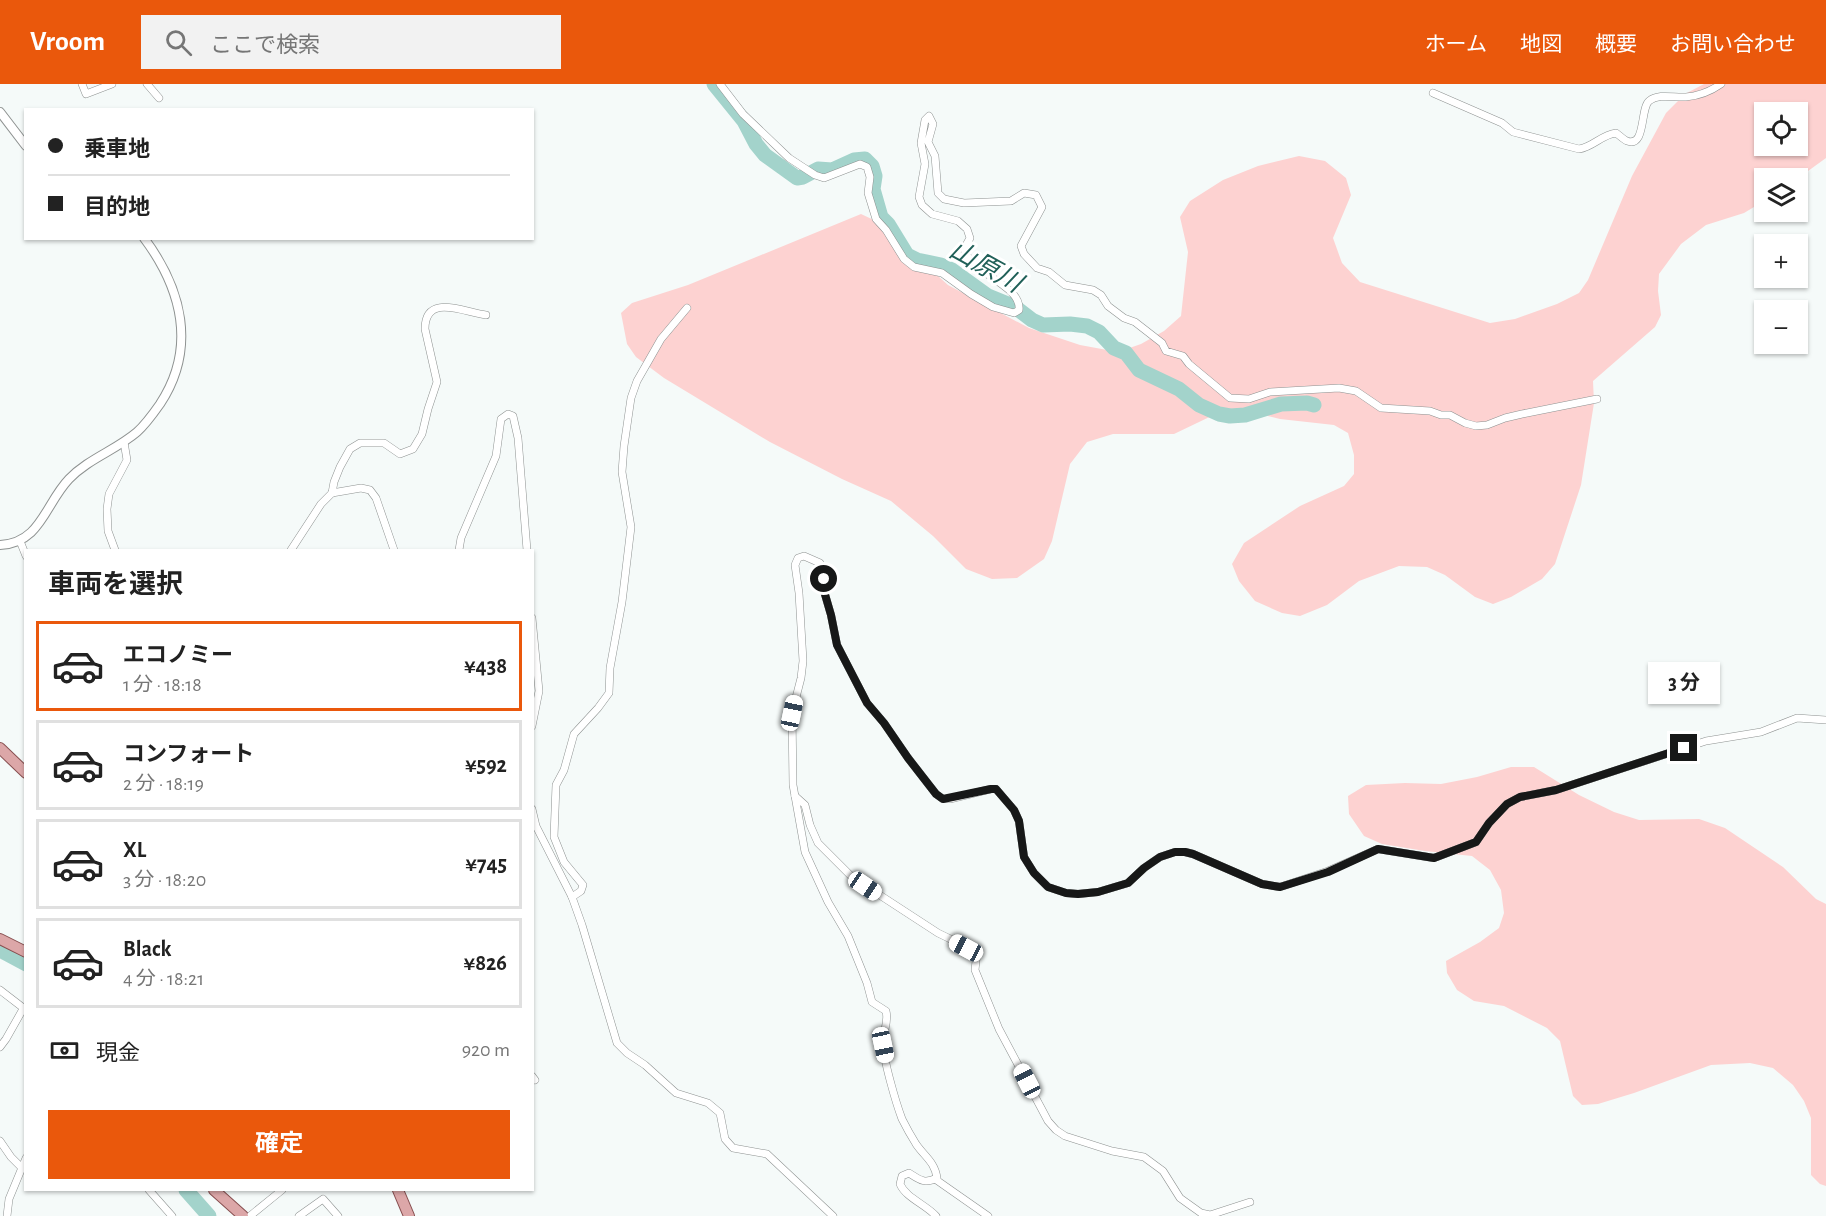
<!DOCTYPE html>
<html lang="ja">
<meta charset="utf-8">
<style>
:root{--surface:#fff;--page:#f2f2f2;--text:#222;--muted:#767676;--line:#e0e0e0;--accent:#ea580c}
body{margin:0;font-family:"Alegreya Sans","Noto Sans JP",sans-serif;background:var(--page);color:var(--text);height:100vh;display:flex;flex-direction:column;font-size:22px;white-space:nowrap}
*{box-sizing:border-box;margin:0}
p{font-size:20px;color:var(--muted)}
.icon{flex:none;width:33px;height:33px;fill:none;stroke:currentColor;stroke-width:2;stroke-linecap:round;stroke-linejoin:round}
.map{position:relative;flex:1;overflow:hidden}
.sheet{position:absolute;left:24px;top:465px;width:510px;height:642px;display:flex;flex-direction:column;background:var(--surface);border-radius:0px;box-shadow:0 2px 4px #0004}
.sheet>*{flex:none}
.hud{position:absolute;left:24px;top:24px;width:510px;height:132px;border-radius:0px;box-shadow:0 2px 4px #0004;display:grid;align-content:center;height:132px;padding:0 24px;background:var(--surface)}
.buttons{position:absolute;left:1754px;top:18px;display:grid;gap:12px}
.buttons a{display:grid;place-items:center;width:54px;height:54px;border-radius:0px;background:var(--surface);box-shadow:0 2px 4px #0004;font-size:30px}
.end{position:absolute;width:27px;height:27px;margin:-14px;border:8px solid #171818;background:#fff;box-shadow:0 0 0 3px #fff}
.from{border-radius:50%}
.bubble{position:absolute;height:42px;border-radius:0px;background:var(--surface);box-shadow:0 2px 4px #0004;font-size:20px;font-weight:700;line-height:42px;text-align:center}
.car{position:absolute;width:18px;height:36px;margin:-18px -9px;border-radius:8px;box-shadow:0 0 4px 2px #0007;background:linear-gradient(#fff 24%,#345 0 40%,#fff 0 76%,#345 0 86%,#fff 0)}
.hud b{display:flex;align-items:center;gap:21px;height:57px;font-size:22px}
.hud b+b{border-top:2px solid var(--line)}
.hud i{width:15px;height:15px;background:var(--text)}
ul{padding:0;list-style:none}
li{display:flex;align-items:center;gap:18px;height:90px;margin:0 12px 9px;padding:0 12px;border:3px solid var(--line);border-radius:0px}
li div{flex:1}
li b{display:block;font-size:22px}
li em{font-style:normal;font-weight:700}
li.active{border-color:var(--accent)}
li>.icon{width:54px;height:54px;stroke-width:1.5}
h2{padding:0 24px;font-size:27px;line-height:72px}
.pay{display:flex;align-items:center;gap:15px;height:66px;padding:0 24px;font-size:22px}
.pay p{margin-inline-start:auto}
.action{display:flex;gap:12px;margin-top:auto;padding:12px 24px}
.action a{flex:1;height:69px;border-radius:0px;background:var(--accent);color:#fff;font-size:24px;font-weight:700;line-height:69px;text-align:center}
header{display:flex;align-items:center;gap:36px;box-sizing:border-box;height:84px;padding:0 30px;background:var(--accent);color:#fff}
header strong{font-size:28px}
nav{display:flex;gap:33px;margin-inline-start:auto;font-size:21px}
.search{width:420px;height:54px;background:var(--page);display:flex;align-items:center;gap:15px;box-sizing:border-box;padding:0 21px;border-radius:0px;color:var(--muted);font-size:22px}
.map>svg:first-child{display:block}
.green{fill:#fdd2d1;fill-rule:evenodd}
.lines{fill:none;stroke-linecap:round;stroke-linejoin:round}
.river{stroke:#a3d3cb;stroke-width:15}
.minor-casing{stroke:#8e9291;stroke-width:8}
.tertiary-casing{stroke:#8e9291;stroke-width:10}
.primary-casing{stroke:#874f50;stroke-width:12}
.minor{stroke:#fff;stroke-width:7}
.tertiary{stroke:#fff;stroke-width:8}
.primary{stroke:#dca7a8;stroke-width:10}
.route{stroke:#171818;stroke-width:8}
.labels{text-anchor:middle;stroke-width:6;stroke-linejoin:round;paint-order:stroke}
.water-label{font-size:26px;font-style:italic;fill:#206058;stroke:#fff}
</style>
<header>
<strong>Vroom</strong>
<div class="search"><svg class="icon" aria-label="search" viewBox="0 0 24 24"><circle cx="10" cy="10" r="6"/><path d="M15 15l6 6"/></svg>ここで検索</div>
<nav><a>ホーム</a><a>地図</a><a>概要</a><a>お問い合わせ</a></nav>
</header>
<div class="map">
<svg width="1826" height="1132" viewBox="0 0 1826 1132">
<rect width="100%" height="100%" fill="#f5faf9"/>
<g class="green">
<path d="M1704,0H1826V74L1797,95L1764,94V117L1744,129L1706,141L1681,160L1659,190L1658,207L1661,231L1655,243L1593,297L1594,319L1581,401L1555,480L1542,495L1511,513L1493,520L1475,513L1445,491L1427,483L1399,482L1359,497L1327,521L1300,532L1282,529L1255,517L1239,497L1232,480L1244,459L1300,422L1344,402L1354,390V371L1348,349L1334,341L1280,335L1247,327H1222L1174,350H1113L1087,358L1070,380L1052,457L1044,475L1017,494L992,495L966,485L933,452L891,417L842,395L770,358L664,294L636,273L627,260L621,229L632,219L688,201L861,130L878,138L948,201L1029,244L1080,261L1118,268L1141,260L1164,247L1181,232L1188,168L1180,133L1190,117L1223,96L1258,82L1299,72L1325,77L1346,94L1351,111L1333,154L1342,179L1360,198L1490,239L1515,235L1557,220L1579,209L1588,196L1632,92L1666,29L1685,10ZM1764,28H1797V62H1764Z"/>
<polygon points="1511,683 1534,683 1579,711 1614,728 1639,736 1699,735 1725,744 1783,783 1816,815 1826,820 1826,1102 1820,1100 1811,1091 1811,1034 1804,1017 1793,1001 1773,984 1750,979 1711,981 1634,1009 1598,1020 1582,1021 1573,1012 1560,957 1547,944 1504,922 1474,917 1457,906 1447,889 1446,877 1480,858 1499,844 1504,829 1501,806 1490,786 1472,772 1425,767 1382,760 1364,752 1349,730 1348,712 1366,701 1405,699 1441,700 1477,693"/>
</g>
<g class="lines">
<g class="river">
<polyline points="714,0 744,37 756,60 765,71 797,94 803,93 818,85 832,86 854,76 865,75 872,82 875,92 873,105 881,133 888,140 907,171 917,176 941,181 952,186 988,212 1015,223 1032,236 1043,241 1070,240 1087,242 1099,248 1114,264 1126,269 1139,286 1179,305 1199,321 1219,330 1230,332 1245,331 1281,320 1307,319 1314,321"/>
<polyline points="0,866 26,880"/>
<polyline points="186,1106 209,1132"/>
</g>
<defs>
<g id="minor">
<polyline points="82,0 86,10 112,0"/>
<polyline points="147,0 159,14"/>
<path d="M720,0L743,30L789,74L815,91L824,94L860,80L867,83L870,93L868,109L876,135L886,146L904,175L914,183L942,189L971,210L993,223L1014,229L1019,226C1022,201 971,190 964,165L970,154L967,145L958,137L932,130L922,121L919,113L925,80L921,59L925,36L929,32L933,40L928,58L935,72L938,109L944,115L964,119L1011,117L1024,109L1036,111L1042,123L1021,162L1024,170L1037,184L1049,188L1065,201L1093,206L1101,211L1108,222L1124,234L1135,238L1162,259L1166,267L1183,272L1189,280L1230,314L1249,315L1270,308L1339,304L1356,307L1381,324L1430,327L1441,331H1450L1465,339L1476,342L1487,341L1505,334L1522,330L1597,315"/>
<path d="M1433,9L1502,39L1513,48L1579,65C1593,63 1601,51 1616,49C1619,51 1624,56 1627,57C1646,64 1640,25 1649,17C1659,9 1674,14 1686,13C1698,12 1711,7 1721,0"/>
<polyline points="332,409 361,404 370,406 376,414 394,466"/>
<polyline points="20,457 26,472"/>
<polyline points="115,466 108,447 107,425 109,410 127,376 124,358"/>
<path d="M291,466L321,420L332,409L334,398L340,383L350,365L360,359H384L400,370L413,365L422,350L428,325L437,298L425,245C425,208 466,229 486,231"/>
<polyline points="459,466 461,454 496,372 501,335 508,330 513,332 518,354 527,466"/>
<polyline points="532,534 539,607 532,642"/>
<polyline points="795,712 805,721 810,741 818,759 852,793 938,849 977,868 975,886 999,945 1048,1037 1056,1046 1065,1052 1112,1067 1144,1073 1163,1087 1180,1114 1201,1129 1210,1131 1250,1118"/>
<polyline points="532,725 536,742 572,813 582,841 617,959 627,969 645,981 676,1009 708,1019 720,1029 725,1055 733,1064 767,1070 833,1132"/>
<polyline points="572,813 581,807 583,801 564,778 554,753 556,701 564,686 574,650 598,624 609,609 610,584 622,518 631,443 622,388 624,362 631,314 637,297 661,255 687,224"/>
<polyline points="0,906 26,926"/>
<polyline points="0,963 6,955 23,925"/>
<polyline points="532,992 535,996"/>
<polyline points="0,1057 11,1073 21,1083"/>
<polyline points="935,1095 988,1132"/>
<polyline points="149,1106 172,1132"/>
<polyline points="7,1132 9,1115 26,1074"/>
<polyline points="250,1132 282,1106"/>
<polyline points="299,1132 323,1115 338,1132"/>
<path d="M936,1132C925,1120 906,1114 900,1100L902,1092L909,1089C920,1096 924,1100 937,1094C935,1078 924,1072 916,1060C911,1052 906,1043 902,1035C896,1019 883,975 883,959C883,947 889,938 886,927L872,918L867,899L848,852L828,818L805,768L793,701L792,629L801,594L803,577L799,509L795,481L798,474L804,472L820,479L824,495V507L831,531L837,561L867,619L884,639L908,674L936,710L943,715H950L991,705H996L1014,726L1019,737L1024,773L1034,789L1048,803L1066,809L1078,810L1098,808L1128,799L1144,784L1160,773L1175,768H1185L1193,770L1262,800L1280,803L1328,787L1378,765L1434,774L1476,758L1489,739L1507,720L1520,713L1556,706L1706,657L1761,648L1797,634L1826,636"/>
</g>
<g id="tertiary">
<polyline points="0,28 26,62"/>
<path d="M0,461C41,459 45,420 69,395C88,375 116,366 137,348C146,340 153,330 160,320C197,264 182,205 144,154"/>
</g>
<g id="primary">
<polyline points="0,664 26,689"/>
<polyline points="0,855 26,868"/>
<polyline points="214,1106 243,1132"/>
<polyline points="398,1106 409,1132"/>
</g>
</defs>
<use href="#minor" class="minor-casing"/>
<use href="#tertiary" class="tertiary-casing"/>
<use href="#primary" class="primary-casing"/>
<use href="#minor" class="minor"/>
<use href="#tertiary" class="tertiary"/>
<use href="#primary" class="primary"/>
</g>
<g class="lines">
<polyline class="route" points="824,495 824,507 831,531 837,561 867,619 884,639 908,674 936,710 943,715 991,705 996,705 1014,726 1019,737 1024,773 1034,789 1048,803 1066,809 1078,810 1098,808 1128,799 1144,784 1160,773 1175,768 1185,768 1193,770 1262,800 1280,803 1328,788 1378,765 1434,774 1476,758 1489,739 1507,720 1520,713 1556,706 1684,664"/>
</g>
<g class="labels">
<g class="water-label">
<text transform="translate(986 182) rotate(29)" y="9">山原川</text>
</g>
</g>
</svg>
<div class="buttons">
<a><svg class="icon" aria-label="locate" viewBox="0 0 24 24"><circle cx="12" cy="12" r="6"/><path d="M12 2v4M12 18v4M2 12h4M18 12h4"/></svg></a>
<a><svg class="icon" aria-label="layers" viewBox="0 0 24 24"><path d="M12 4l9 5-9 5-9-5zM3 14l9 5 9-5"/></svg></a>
<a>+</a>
<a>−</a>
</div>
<i class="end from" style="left:824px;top:495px"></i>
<i class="end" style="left:1684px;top:664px"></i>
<div class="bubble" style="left:1648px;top:578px;width:72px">3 分</div>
<i class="car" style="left:792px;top:629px;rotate:12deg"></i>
<i class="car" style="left:865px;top:802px;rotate:124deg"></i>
<i class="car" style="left:966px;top:864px;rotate:298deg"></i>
<i class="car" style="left:883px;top:961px;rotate:168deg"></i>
<i class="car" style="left:1027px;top:997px;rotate:333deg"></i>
<div class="hud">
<b><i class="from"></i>乗車地</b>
<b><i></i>目的地</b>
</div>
<section class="sheet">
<h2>車両を選択</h2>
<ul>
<li class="active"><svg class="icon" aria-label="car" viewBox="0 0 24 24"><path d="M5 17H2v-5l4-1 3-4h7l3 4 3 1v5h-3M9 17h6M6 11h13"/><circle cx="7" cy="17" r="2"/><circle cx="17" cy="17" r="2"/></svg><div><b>エコノミー</b><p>1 分 · 18:18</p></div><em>¥438</em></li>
<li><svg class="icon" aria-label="car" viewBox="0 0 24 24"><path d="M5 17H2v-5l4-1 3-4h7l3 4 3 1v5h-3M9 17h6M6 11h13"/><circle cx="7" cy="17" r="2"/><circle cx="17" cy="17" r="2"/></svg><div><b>コンフォート</b><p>2 分 · 18:19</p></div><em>¥592</em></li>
<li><svg class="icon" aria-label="car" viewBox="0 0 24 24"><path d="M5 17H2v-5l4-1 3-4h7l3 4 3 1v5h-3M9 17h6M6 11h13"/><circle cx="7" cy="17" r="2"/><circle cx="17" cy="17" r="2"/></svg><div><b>XL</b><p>3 分 · 18:20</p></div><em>¥745</em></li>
<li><svg class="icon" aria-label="car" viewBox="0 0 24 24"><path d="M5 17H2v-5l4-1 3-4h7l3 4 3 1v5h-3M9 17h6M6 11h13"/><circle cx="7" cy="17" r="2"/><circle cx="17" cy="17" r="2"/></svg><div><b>Black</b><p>4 分 · 18:21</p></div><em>¥826</em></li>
</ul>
<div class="pay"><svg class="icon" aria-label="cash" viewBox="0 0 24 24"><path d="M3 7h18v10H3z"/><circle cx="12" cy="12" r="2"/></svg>現金<p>920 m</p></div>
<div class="action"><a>確定</a></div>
</section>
</div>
